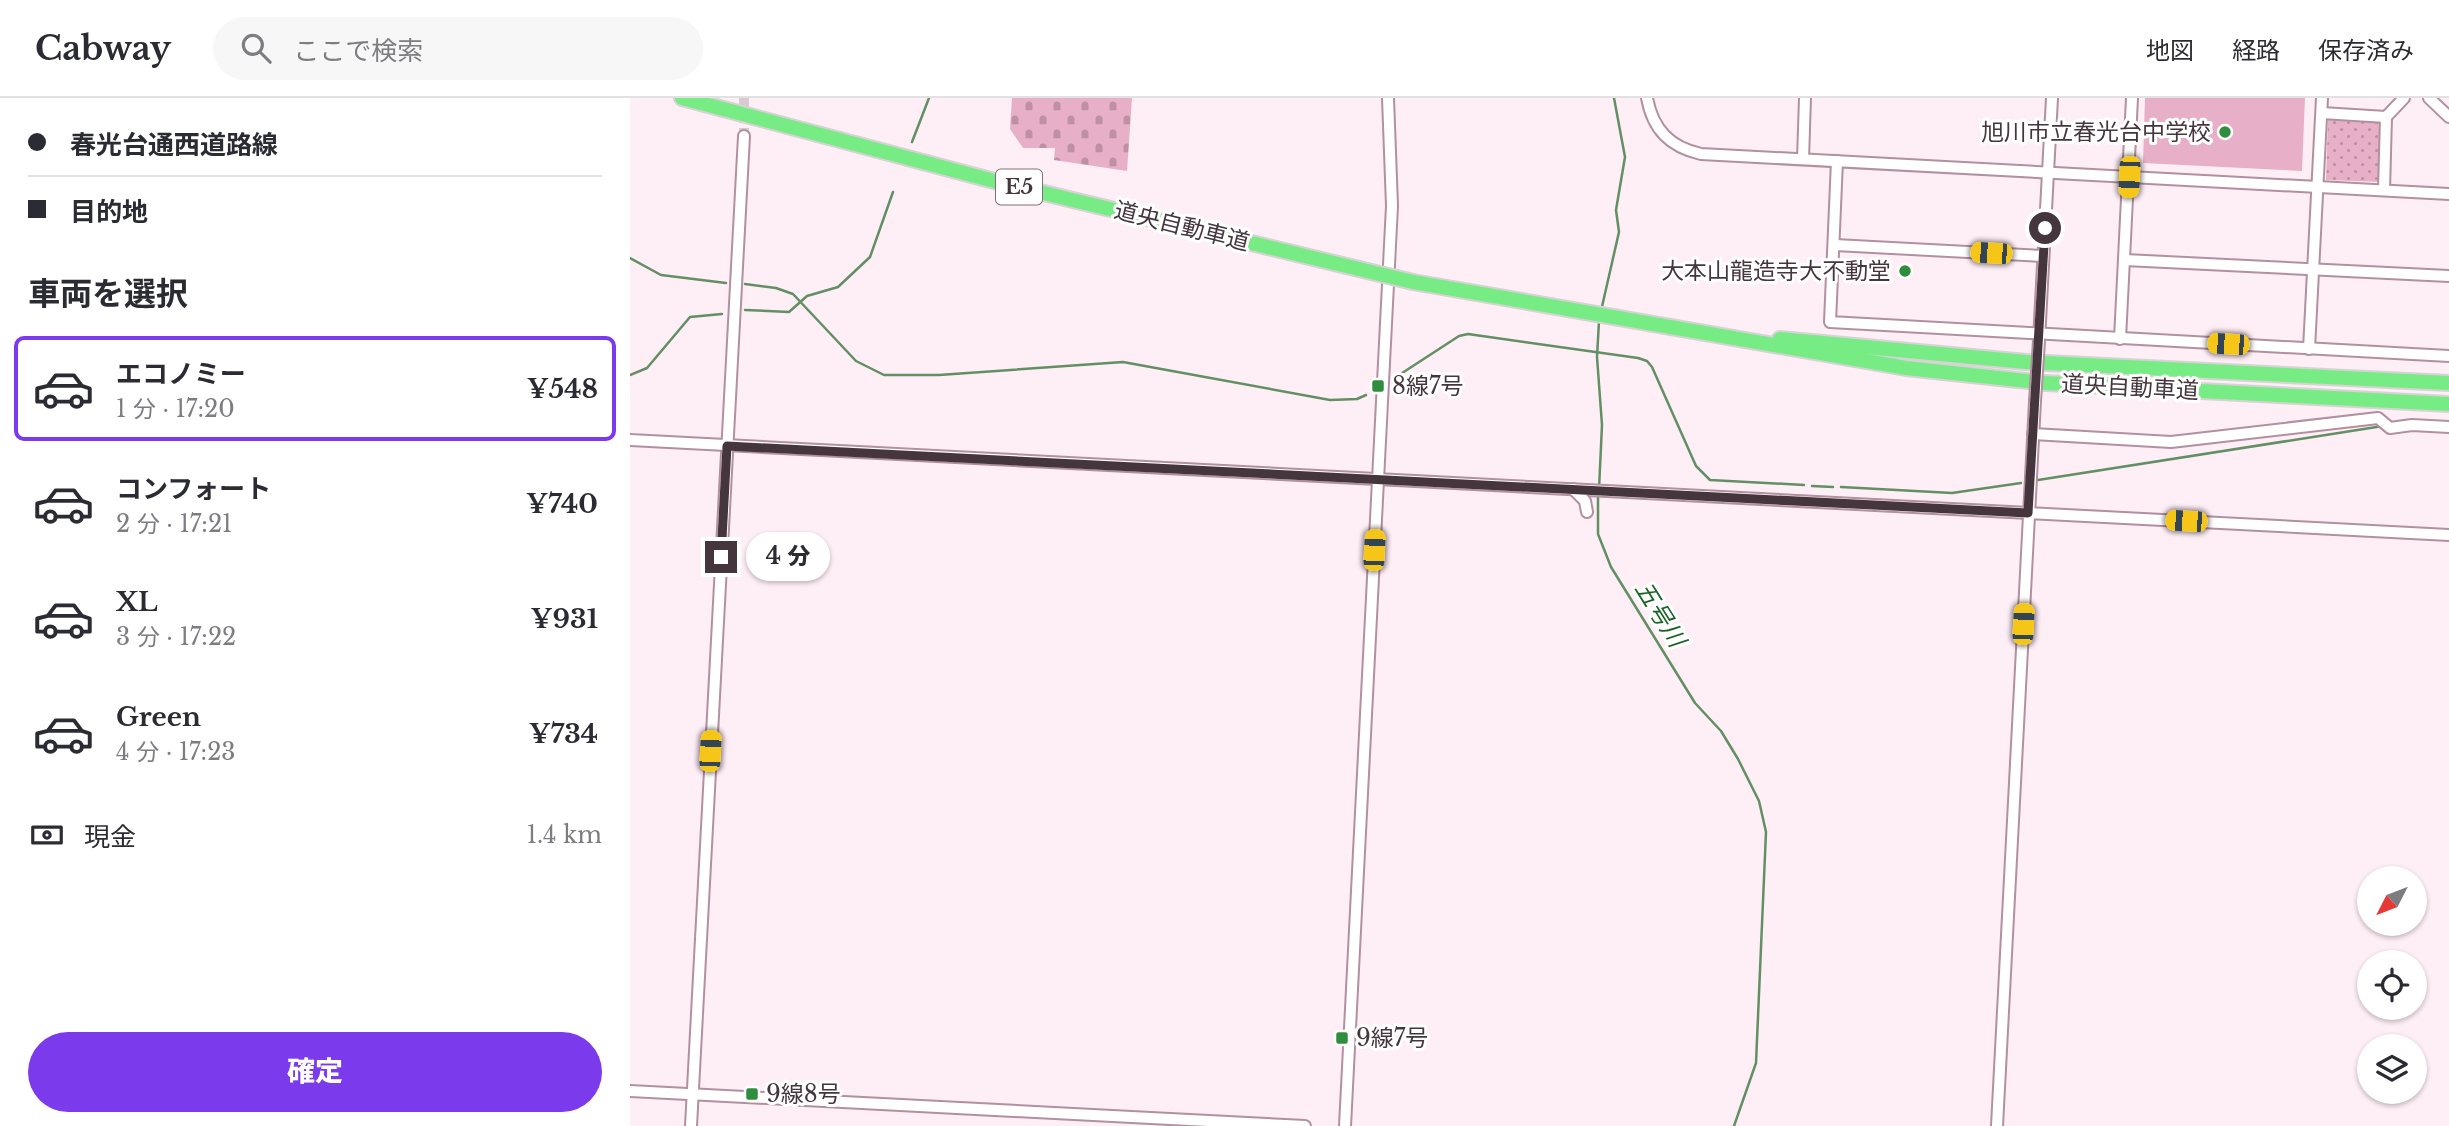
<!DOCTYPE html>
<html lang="ja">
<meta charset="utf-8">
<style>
:root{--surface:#fff;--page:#f7f7f7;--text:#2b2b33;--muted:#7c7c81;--line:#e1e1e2;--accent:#7c3aed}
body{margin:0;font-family:"Libre Baskerville","Noto Sans JP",serif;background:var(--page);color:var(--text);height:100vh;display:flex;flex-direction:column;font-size:26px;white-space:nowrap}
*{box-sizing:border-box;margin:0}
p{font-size:23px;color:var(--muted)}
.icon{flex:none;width:38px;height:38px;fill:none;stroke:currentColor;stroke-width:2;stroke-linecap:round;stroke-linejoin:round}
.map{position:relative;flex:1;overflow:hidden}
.details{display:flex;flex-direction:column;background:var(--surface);width:630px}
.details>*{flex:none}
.banner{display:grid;align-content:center;height:154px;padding:0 28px;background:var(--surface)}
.needle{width:46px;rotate:228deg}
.buttons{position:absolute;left:1727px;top:768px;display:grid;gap:14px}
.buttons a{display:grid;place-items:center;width:70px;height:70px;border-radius:50%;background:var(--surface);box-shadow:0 2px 5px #0004;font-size:35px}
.end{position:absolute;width:32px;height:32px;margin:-16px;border:9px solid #45363d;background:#fff;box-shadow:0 0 0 4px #fff}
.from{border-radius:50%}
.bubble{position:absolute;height:49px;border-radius:24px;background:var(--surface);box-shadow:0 2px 5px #0004;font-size:23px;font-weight:800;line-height:49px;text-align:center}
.car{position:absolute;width:21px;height:42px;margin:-21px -10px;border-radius:9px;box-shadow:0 0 5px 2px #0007;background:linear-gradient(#f5c518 24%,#345 0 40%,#f5c518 0 76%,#345 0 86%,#f5c518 0)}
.banner b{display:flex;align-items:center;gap:24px;height:66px;font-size:26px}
.banner b+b{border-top:2px solid var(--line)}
.banner i{width:18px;height:18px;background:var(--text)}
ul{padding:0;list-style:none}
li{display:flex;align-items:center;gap:21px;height:105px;margin:0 14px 10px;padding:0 14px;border:4px solid transparent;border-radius:10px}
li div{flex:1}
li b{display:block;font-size:26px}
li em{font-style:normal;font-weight:800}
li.active{border-color:var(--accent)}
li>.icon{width:63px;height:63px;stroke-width:1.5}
h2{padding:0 28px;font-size:32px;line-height:84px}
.pay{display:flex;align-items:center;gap:18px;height:77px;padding:0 28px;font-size:26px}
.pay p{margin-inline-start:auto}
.cta{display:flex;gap:14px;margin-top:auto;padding:14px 28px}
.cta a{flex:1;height:80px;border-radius:42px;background:var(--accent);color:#fff;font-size:28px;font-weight:800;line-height:80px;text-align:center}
header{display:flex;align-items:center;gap:42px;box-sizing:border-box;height:98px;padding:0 35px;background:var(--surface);border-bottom:2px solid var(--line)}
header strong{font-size:33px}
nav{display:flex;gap:38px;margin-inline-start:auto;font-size:24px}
.search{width:490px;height:63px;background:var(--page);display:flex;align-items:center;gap:18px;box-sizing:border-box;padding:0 24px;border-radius:38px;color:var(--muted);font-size:26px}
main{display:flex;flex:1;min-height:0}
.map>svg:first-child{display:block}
.grass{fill:url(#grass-dots)}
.cemetery{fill:url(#cemetery-stones)}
.pitch{fill:#e8b0c8}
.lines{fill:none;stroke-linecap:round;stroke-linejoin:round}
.stream{stroke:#628f64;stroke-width:2.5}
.minor-tunnel{stroke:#d9c9d0;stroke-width:10;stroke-dasharray:10 5;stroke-linecap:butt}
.minor-casing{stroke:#b2909f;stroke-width:14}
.highway-casing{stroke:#d6d3d4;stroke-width:18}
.minor{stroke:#fff;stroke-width:10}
.highway{stroke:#78ec84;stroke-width:14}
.minor-bridge-casing{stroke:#b2909f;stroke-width:14;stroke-linecap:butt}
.highway-bridge-casing{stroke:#d6d3d4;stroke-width:18;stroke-linecap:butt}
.minor-bridge{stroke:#fff;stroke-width:10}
.highway-bridge{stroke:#78ec84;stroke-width:14}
.route{stroke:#45363d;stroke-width:9}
.poi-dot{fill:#318d3e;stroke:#fff;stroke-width:2.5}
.labels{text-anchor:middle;stroke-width:6;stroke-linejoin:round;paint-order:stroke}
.shield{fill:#fff;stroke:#7d7277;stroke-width:2}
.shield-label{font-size:21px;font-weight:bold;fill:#45363d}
.poi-label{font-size:23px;fill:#45363d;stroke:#fff;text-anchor:start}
.street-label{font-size:23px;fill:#45363d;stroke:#fff}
.water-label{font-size:24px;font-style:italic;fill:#186325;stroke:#fff}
</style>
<header>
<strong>Cabway</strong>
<div class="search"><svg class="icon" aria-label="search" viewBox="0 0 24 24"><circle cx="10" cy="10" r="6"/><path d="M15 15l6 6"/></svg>ここで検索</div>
<nav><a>地図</a><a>経路</a><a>保存済み</a></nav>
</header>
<main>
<section class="details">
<div class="banner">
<b><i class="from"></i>春光台通西道路線</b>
<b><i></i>目的地</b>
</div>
<h2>車両を選択</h2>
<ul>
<li class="active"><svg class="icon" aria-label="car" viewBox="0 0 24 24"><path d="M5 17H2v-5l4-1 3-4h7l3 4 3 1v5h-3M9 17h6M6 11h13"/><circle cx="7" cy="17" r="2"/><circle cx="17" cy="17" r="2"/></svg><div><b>エコノミー</b><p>1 分 · 17:20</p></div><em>¥548</em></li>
<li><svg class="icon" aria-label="car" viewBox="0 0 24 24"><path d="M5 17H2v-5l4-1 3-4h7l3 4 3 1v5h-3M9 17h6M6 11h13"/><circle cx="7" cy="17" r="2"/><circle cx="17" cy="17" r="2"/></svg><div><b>コンフォート</b><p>2 分 · 17:21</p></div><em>¥740</em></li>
<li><svg class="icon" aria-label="car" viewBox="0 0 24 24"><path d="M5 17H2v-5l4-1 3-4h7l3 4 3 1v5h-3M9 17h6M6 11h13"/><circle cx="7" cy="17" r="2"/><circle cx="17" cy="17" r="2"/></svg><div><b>XL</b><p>3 分 · 17:22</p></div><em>¥931</em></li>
<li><svg class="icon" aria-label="car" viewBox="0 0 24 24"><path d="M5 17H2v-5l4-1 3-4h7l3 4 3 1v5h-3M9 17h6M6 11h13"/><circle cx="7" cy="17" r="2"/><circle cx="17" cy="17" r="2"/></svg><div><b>Green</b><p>4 分 · 17:23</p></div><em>¥734</em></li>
</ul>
<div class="pay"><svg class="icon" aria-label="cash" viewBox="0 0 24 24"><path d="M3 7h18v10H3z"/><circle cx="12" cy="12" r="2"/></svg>現金<p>1.4 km</p></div>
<div class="cta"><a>確定</a></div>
</section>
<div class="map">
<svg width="1819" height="1028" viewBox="0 0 1819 1028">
<defs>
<pattern id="grass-dots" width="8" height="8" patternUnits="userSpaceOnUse" patternTransform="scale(1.75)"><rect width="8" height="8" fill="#e8b0c8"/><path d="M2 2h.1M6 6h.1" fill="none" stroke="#be90a4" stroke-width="1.8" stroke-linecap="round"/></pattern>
<pattern id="cemetery-stones" width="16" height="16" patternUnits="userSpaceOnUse" patternTransform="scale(1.75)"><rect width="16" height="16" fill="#e8b0c8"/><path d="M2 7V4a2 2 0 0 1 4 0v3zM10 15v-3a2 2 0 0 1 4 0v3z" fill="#be90a4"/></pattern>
</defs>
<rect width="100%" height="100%" fill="#feeef5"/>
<polygon class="grass" points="1698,20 1752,22 1749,84 1696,82"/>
<polygon class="cemetery" points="382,0 502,0 497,73 424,62 425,50 393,50 380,31"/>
<polygon class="pitch" points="1515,0 1675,0 1672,73 1513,65"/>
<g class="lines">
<g class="stream">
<polyline points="282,44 299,0"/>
<polyline points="0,160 31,177 96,185"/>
<polyline points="115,186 146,190 163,196 226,263 254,277 309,277 493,264 700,302 727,301 736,297"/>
<polyline points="115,212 159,214 177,198 208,189 240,159 263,94"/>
<polyline points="971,213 989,134 986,112 995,59 984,0"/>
<polyline points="0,277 17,270 60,219 92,216"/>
<polyline points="766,279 829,238 838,236 1008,260 1017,263 1022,269 1066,368 1080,382 1174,387"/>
<polyline points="1408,382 1753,328"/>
<polyline points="1182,388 1203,389"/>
<polyline points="1211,389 1322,395 1391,385"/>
<polyline points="969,391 972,327 967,259 969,223"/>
<polyline points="968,397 968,436 981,469 1065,605 1091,633 1108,661 1129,703 1136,734 1126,965 1104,1028"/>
</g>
<polyline class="minor-tunnel" points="114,0 114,38"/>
<defs>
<g id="minor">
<path d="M1017,0C1023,32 1040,49 1071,56L1819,96"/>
<polyline points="1799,0 1819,19"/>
<polyline points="1692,15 1756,19 1774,0"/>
<polyline points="1173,61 1175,0"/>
<polyline points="1207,63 1200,224 1819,258"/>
<polyline points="1754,92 1756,19"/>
<polyline points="1205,147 1413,158"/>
<polyline points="1495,162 1819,178"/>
<polyline points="1490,241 1502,0"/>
<polyline points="1409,242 1422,0"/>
<polyline points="1679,251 1692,0"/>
<polyline points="1403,336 1541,344 1748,320 1760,330 1782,327 1819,329"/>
<polyline points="0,342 1819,437"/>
<polyline points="943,391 955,403 957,414"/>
<polyline points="0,993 675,1028"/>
<polyline points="61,1028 114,38"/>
<polyline points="715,1028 762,108 758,0"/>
<polyline points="1367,1028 1405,303"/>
</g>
<g id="highway">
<polyline points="52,0 368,84 729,171"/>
<polyline points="783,184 1276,270 1416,285 1819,306"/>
<polyline points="1150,241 1396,264 1819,285"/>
</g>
</defs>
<use href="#minor" class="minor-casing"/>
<use href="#highway" class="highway-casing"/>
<use href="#minor" class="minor"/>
<use href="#highway" class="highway"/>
<defs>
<polyline id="minor-bridge" points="1405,303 1409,243"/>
<polyline id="highway-bridge" points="729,171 783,184"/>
</defs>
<use href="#minor-bridge" class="minor-bridge-casing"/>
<use href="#highway-bridge" class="highway-bridge-casing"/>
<use href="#minor-bridge" class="minor-bridge"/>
<use href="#highway-bridge" class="highway-bridge"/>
</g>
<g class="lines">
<polyline class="route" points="91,459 97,348 1398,415 1415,130"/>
</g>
<g class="poi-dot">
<circle cx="1595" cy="34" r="7"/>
<circle cx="1275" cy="173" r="7"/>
<rect x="741" y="281" width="14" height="14" rx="3.5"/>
<rect x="705" y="933" width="14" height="14" rx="3.5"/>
<rect x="115" y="989" width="14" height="14" rx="3.5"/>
</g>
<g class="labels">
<rect class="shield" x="366" y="71.5" width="46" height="35" rx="5"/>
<g class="shield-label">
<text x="389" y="96">E5</text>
</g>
<g class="poi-label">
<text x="1581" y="42" text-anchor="end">旭川市立春光台中学校</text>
<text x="1261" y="181" text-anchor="end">大本山龍造寺大不動堂</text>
<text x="762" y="296">8線7号</text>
<text x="726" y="948">9線7号</text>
<text x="136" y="1004">9線8号</text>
</g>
<g class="street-label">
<text transform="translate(552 128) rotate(14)" y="8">道央自動車道</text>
<text transform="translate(1500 289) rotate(3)" y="8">道央自動車道</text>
</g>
<g class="water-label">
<text transform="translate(1030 516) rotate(58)" y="8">五号川</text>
</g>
</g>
</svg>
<div class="buttons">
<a><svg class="needle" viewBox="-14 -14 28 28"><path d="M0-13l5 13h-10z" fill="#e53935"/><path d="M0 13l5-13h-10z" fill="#7c7c81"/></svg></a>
<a><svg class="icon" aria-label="locate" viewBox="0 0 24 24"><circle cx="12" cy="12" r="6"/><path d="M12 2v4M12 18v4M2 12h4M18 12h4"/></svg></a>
<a><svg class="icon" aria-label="layers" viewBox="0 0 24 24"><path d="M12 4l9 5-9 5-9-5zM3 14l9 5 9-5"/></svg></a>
</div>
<i class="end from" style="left:1415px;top:130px"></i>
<i class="end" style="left:91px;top:459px"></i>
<div class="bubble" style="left:116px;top:434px;width:84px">4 分</div>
<i class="car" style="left:1499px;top:79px;rotate:183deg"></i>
<i class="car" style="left:1361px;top:155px;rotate:273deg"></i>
<i class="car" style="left:1598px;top:246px;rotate:273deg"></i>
<i class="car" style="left:1556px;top:423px;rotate:273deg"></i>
<i class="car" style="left:744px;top:452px;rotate:3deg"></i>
<i class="car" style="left:1393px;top:526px;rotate:3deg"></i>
<i class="car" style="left:80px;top:653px;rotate:3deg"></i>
</div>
</main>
